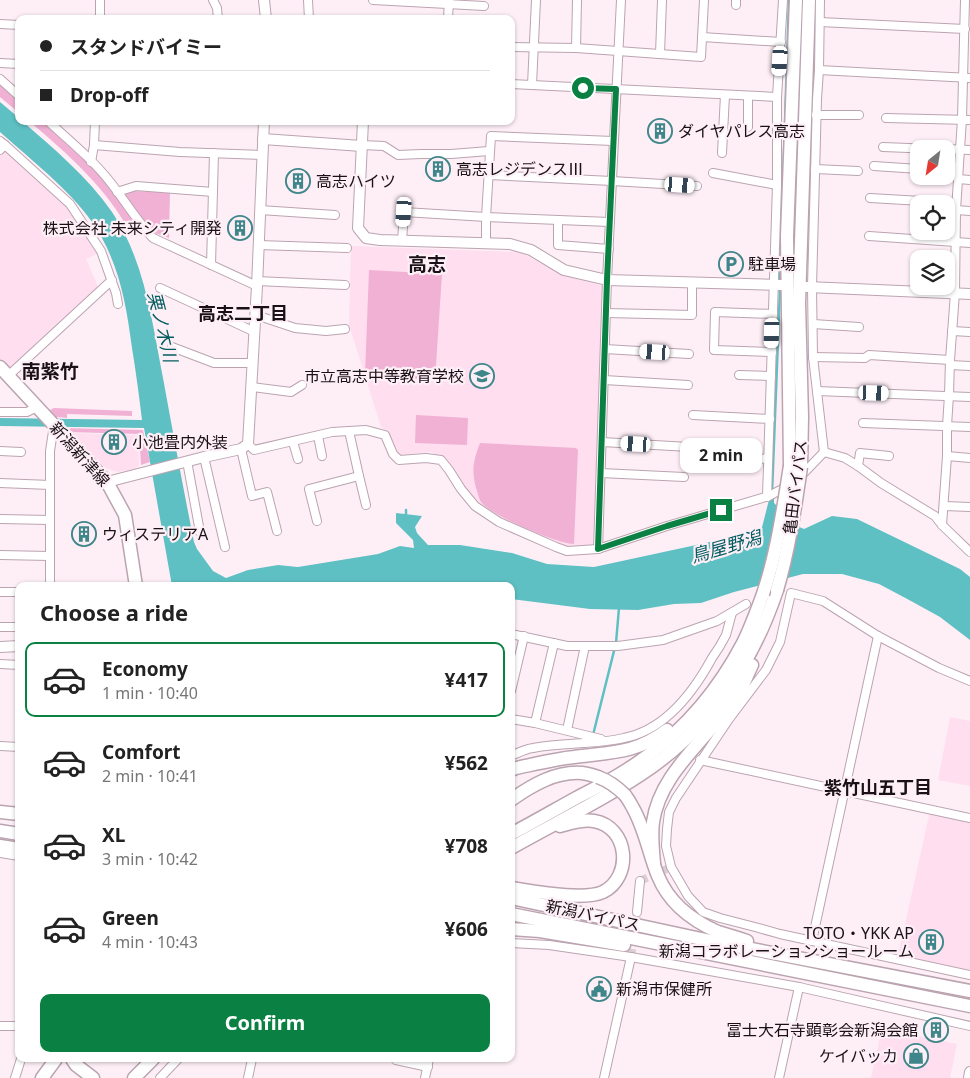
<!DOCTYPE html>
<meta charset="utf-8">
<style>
:root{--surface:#fff;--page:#f2f2f2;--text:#222;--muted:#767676;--line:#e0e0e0;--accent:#0b8043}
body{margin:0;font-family:"Noto Sans","Noto Sans JP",sans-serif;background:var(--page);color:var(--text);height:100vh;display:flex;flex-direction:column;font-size:19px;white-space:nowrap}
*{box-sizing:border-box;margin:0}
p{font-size:16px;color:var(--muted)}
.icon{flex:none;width:28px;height:28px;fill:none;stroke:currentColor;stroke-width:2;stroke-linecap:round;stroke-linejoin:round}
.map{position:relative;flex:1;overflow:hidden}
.panel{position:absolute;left:15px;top:582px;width:500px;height:480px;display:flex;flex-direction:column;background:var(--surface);border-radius:10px;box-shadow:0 1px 4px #0004}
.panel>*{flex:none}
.hud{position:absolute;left:15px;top:15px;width:500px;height:110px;border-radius:10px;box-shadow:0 1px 4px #0004;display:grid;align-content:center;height:110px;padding:0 25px;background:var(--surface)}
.needle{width:32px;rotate:210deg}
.buttons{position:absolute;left:910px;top:140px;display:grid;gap:10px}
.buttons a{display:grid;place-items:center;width:45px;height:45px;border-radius:10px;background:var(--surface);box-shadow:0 1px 4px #0004;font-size:25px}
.end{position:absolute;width:22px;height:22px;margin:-11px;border:6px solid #0b8043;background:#fff;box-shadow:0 0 0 2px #fff}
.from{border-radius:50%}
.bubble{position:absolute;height:35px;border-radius:10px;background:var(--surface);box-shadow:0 1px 4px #0004;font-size:16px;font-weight:700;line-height:35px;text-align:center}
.car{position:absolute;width:15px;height:30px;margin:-15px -8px;border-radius:6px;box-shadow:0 0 4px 1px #0007;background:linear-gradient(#fff 24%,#345 0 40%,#fff 0 76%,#345 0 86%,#fff 0)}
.hud b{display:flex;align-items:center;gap:18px;height:48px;font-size:19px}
.hud b+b{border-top:1px solid var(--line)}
.hud i{width:12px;height:12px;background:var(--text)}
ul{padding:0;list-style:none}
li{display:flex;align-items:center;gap:15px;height:75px;margin:0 10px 8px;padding:0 15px;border:2px solid transparent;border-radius:10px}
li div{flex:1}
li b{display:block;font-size:19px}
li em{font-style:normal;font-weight:700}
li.active{border-color:var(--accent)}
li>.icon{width:45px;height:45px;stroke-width:1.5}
h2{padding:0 25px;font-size:22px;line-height:60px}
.action{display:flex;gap:10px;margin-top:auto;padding:10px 25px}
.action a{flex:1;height:58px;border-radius:10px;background:var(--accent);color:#fff;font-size:20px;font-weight:700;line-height:58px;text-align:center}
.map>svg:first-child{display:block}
.built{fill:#fedeef}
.green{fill:#f1b1d4}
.water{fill:#5ec0c3}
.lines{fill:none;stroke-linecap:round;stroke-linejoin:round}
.stream{stroke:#5ec0c3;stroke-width:2.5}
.minor-tunnel{stroke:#dcced5;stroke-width:8;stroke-dasharray:8 4;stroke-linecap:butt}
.minor-casing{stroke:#bba4b0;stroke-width:10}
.tertiary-casing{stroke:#bba4b0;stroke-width:12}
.primary-casing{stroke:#bba4b0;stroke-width:15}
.trunk-casing{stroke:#bba4b0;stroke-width:15}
.minor{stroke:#fff;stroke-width:8}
.tertiary{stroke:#fff;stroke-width:10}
.primary{stroke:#fff;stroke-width:12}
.trunk{stroke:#fff;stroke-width:12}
.trunk-bridge-casing{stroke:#bba4b0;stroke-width:15;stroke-linecap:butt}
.trunk-bridge{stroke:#fff;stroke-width:12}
.route{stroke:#0b8043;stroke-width:6}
.labels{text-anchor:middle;stroke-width:4.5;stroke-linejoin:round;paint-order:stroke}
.poi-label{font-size:16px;fill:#191115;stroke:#feeff7;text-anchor:start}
.street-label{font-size:16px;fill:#191115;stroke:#feeff7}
.neighbourhood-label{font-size:18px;font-weight:bold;fill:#191115;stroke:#feeff7}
.water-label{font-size:18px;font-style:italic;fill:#025d60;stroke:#feeff7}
.quarter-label{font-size:19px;font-weight:bold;fill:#191115;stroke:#feeff7}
</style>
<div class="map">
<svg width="970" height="1078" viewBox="0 0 970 1078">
<rect width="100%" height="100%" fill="#feeff7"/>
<g class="built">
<polygon points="6,149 67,205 99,253 86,259 99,289 9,371 0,362 0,155"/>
<polygon points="351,246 520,252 560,274 603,286 593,545 585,547 566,547 492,515 467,492 443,458 431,452 399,455 388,431 381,427 349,325"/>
<polygon points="69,433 138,435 139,466 134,469 118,472 108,469 99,463 86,452"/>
<polygon points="950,717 970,721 970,786 938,780"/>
<polygon points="930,811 970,820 970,972 898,956"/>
<polygon points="882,1028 957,1044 950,1078 871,1078"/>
</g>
<g class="green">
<polygon points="0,85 19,102 19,113 0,97"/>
<path d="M29,121H41C62,140 88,160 106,182C119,198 129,216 140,233L132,236C108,189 69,155 29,121Z"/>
<polygon points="128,191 170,192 169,238 155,233 143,223 124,195"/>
<polygon points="369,270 442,274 435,380 365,374"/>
<polygon points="54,408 132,411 132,416 67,414 67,418 56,417 50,410"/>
<polygon points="416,415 468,418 467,445 415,443"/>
<polygon points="64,428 143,430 150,462 141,465 139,434 67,432"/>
<path d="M480,443L576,448L578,450L574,544C557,544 490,515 481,502C479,499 478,494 477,491C471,472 473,461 480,443Z"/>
</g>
<path class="water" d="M0,102L19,118V121H22C54,149 88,177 112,212C145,261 152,322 163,378C173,433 183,487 194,542L197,549L213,571L226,578L248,570L278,565L298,567L378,554L400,546L414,548L413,540L396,523V513L422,516L415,527L417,533L428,545H460L512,553L547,564L594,567L761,531L769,500L774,497V503L797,526L804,529L832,516L857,519L960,569L970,577V640L940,617L911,601L879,584L842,574H803L734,592L701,603L674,604L638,610L590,609L511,599V586H172L144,428L0,426V418L142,420C139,396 136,372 132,348C126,303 119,261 92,222C69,189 30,159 0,132Z"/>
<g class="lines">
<g class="stream">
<polyline points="783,183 789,0"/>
<polyline points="780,283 781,254"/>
<polyline points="772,493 780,289"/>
<polyline points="406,514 406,510"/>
<polyline points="593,735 616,643 619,608"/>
</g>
<g class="minor-tunnel">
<polyline points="640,881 671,867"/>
<polyline points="631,957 637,912"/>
</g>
<defs>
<g id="minor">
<polyline points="213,0 217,8 218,19"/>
<polyline points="308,0 309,19"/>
<polyline points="373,0 484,6"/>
<polyline points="820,0 819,70 817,99 812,287 813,357 824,452"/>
<polyline points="736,5 736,0"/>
<polyline points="100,19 100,0"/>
<polyline points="448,19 449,0"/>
<polyline points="820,22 965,29"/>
<polyline points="0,24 19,25"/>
<polyline points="702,37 781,42"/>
<polyline points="511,47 576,48 701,57 704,0"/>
<polyline points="576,48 577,0"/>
<polyline points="660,54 662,0"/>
<polyline points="0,63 19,64"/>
<polyline points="819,70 970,78"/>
<polyline points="0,79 19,96"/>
<polyline points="511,84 777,97"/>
<polyline points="532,85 536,0"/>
<polyline points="816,115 859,115"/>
<polyline points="886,118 970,120"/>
<path d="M48,121C70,141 93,160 111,183C125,201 137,221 153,238L257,286"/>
<polyline points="748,127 748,96"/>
<polyline points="0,141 5,145 0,150"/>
<polyline points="5,145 70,204 101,251 116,293 118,304"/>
<polyline points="94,145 180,152 262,155"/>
<polyline points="361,145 384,146 398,155 421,154 451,154 489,151"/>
<polyline points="883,147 934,149"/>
<polyline points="946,149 970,150"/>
<polyline points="722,153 725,95"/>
<polyline points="91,162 94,145 95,121"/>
<polyline points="874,166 919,169"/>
<polyline points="815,169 858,171"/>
<polyline points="946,171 958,172"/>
<polyline points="713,173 777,185"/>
<polyline points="489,175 612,181 697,186"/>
<polyline points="958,179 970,180"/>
<polyline points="117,192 136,186 213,192"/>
<polyline points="870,198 956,203"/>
<polyline points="260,210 335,215"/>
<polyline points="956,210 970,211"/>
<polyline points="558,220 558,245 609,249"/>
<polyline points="869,236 970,243"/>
<polyline points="402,241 404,212 486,217 610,222"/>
<polyline points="486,244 486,217 491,136 613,141"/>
<polyline points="259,245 347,248"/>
<polyline points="211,265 214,153"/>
<polyline points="257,281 345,285"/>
<polyline points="160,288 255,332"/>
<polyline points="606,313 692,315 692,282"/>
<polyline points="256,315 295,328 326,331 345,329"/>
<polyline points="813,324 859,327"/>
<polyline points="952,331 970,332"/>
<polyline points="172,347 214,363 253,363"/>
<polyline points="605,349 689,354"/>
<polyline points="772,352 714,350 715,312 773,314"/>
<polyline points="813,357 865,358 869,355 950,360"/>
<polyline points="950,365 970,366"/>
<polyline points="739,375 771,376"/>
<polyline points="8,376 112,280"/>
<polyline points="604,380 688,385"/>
<polyline points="252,387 291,392 302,385"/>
<polyline points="817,391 970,397"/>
<polyline points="0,412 27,412 37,407"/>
<polyline points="693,415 770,419"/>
<polyline points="863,423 970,427"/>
<polyline points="318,436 322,456"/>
<polyline points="293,442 298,459"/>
<polyline points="602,442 689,447 692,454 768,459"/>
<polyline points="248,444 254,450 332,432 366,430 385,435 393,454 399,460 426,458 441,460 449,470 461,489 475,506 499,522 556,547 567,551 598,549 667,526 769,496 788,486"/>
<polyline points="241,449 252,496 267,492 277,531"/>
<polyline points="0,451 21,452"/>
<polyline points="824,452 845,458 858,466 881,483 935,516 942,525 970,552"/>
<polyline points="947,456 970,458"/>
<polyline points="204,457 225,547"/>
<polyline points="187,461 200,532"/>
<polyline points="858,466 860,453 889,456"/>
<polyline points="601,473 684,477"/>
<polyline points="359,476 366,505"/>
<polyline points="801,476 824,452"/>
<polyline points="0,483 50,485"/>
<polyline points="767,497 777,185 777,97 783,0"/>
<polyline points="944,506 970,507"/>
<polyline points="0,519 50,520"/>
<polyline points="317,521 309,489 359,476 349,431"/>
<polyline points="942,525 947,456 947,426 949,395 950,360 955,293 956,210 962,119 965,0"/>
<polyline points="598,549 607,280 621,0"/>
<polyline points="0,555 50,556"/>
<polyline points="50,586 50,451 54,425"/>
<polyline points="0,592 19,592"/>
<polyline points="0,627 19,627"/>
<polyline points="511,634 567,646 618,646 663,640 717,621 746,604"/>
<polyline points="0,664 19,665"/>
<polyline points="970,681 939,668 878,636 823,601 791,593 780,642 766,670 729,719 676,798 669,812 667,829 666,846 671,867 688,896 703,912 720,918 755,927 780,934 970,975"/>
<polyline points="511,691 524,636"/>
<polyline points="511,719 535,723 601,739"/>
<polyline points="535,723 554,643"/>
<polyline points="567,730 585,646"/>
<polyline points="0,746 19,747"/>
<path d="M511,756C518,753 525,749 533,748C563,742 594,745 624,738C665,730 693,693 712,658C717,651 722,643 726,635C728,628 730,620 732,613"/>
<polyline points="700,760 970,818"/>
<polyline points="0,853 19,856"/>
<polyline points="637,912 640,881"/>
<polyline points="812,941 878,636"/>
<polyline points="511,943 549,945 631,957 799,987 970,1026"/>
<polyline points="0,1026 19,1026"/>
<polyline points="396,1060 428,1067"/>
<polyline points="15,1078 21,1059"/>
<polyline points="160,1078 178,1059"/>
<polyline points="248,1078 252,1059"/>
<polyline points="425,1078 429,1059"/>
<polyline points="604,1078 631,957"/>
<polyline points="779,1078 799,987"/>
</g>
<g id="tertiary">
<polyline points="264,0 266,19"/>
<polyline points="363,121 358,228 366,238 380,240 510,244 531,250 564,270 607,280 782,285"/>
<polyline points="263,139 362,146"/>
<polyline points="807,287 970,294"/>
<polyline points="107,482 204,457 241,449 248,444 257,286 264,121"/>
<polyline points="0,647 19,646"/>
<polyline points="969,1078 970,1072"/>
</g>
<g id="primary">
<polyline points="0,367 107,482 125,515 136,586"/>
<polyline points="72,1059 76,1065 93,1078"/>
</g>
<g id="trunk">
<polyline points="790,466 787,236 796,0"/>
<polyline points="801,467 802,417 799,303 809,0"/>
<path d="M511,770L516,768C535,764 555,759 574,757C611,752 635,754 667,730"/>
<path d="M625,795C628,799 631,804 633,808C645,829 649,854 658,876C669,903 693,921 718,932C728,935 738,938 747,941"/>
<path d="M511,800C532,785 556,771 582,773C588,774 593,775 598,777"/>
<polyline points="0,812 19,814"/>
<polyline points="0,831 19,834"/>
<path d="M511,834C534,822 556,809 578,797C602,785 626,772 647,756C687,727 720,687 743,643C751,627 757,610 763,594"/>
<polyline points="0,846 19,849"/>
<path d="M511,848C559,821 609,797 653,766C713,723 754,659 777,590"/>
<path d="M654,864C653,850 651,836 653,822C659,780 693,751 718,720C726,710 734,699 741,689C745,681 748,673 752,665"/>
<path d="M511,888C533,891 583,901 603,892C633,877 629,827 594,821C583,819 571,823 560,826"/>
<polyline points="511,898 720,943 970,991"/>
<polyline points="511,914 970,1006"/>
<polyline points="511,929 540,931 624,945"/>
<polyline points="42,1078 56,1059"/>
<polyline points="134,1078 153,1059"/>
</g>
</defs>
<use href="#minor" class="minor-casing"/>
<use href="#tertiary" class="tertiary-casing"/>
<use href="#primary" class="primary-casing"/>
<use href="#trunk" class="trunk-casing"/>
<use href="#minor" class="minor"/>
<use href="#tertiary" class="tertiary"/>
<use href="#primary" class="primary"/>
<use href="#trunk" class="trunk"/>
<defs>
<g id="trunk-bridge">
<path d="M777,590C789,550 795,508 801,467"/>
<path d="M763,594C777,552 783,509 790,466"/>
<path d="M598,777C609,781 617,787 625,795"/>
</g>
</defs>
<use href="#trunk-bridge" class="trunk-bridge-casing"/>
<use href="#trunk-bridge" class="trunk-bridge"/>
</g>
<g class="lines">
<polyline class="route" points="583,88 616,89 607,280 598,549 667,526 721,510"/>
</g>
<defs>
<symbol id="building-ring" viewBox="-11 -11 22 22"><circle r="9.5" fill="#feeff7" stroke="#3e8689" stroke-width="1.5"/><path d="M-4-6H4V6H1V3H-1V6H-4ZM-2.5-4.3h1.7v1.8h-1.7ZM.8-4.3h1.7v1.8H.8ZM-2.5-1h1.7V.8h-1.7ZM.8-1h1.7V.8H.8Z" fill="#3e8689"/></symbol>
<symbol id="parking-ring" viewBox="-11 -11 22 22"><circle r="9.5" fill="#feeff7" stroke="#3e8689" stroke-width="1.5"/><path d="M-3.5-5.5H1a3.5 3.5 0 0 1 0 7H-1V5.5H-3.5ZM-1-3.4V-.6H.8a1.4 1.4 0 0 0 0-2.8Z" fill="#3e8689"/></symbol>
<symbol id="school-ring" viewBox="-11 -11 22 22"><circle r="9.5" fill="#feeff7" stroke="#3e8689" stroke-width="1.5"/><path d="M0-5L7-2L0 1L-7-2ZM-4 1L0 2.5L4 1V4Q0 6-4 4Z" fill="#3e8689"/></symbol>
<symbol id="civic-ring" viewBox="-11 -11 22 22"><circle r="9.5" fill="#feeff7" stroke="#3e8689" stroke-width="1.5"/><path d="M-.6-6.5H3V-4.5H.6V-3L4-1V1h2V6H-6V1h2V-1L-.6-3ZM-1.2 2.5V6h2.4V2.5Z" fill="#3e8689"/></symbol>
<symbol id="shop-ring" viewBox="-11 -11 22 22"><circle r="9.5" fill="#feeff7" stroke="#3e8689" stroke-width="1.5"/><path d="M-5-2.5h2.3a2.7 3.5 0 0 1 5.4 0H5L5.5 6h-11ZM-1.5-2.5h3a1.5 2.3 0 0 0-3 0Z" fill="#3e8689"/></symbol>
</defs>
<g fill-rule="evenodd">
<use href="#building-ring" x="646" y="117" width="28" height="28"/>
<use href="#building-ring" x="424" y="155" width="28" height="28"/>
<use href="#building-ring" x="284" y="167" width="28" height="28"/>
<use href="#building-ring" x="226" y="214" width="28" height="28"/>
<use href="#parking-ring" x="717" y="250" width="28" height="28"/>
<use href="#school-ring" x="468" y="362" width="28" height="28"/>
<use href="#building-ring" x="100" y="428" width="28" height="28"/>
<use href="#building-ring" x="70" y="520" width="28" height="28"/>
<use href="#building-ring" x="917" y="928" width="28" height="28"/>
<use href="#civic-ring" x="585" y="975" width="28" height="28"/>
<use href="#building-ring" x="922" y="1016" width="28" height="28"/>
<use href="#shop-ring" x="902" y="1042" width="28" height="28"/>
</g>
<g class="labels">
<g class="poi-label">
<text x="678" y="137">ダイヤパレス高志</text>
<text x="456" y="175">高志レジデンスⅢ</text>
<text x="316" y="187">高志ハイツ</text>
<text x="222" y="234" text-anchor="end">株式会社 未来シティ開発</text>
<text x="748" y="270">駐車場</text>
<text x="464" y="382" text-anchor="end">市立高志中等教育学校</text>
<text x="132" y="448">小池畳内外装</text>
<text x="102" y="540">ウィステリアA</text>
<text x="914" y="939" text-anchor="end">TOTO・YKK AP<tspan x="914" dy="18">新潟コラボレーションショールーム</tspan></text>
<text x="616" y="995">新潟市保健所</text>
<text x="918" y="1036" text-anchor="end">冨士大石寺顕彰会新潟会館</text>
<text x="898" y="1062" text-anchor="end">ケイバッカ</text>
</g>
<g class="street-label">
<text transform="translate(80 454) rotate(48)" y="6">新潟新津線</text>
<text transform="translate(795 487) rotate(-83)" y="6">亀田バイパス</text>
<text transform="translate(593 915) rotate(12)" y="6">新潟バイパス</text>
</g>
<g class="neighbourhood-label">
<text x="243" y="320">高志二丁目</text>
<text x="878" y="794">紫竹山五丁目</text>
</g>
<g class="water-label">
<text transform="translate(162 327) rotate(76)" y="6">栗ノ木川</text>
<text transform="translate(726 547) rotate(-16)" y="6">鳥屋野潟</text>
</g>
<g class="quarter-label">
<text x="427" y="271">高志</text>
<text x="50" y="378">南紫竹</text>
</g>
</g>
</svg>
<div class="buttons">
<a><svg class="needle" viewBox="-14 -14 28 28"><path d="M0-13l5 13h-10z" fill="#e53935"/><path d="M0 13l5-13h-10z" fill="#767676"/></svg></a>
<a><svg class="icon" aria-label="locate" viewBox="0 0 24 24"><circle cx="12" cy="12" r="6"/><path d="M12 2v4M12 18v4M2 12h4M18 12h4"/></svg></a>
<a><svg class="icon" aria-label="layers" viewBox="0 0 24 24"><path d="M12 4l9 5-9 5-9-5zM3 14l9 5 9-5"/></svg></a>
</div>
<i class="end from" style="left:583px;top:88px"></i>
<i class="end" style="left:721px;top:510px"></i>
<div class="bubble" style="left:680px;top:438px;width:82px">2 min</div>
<i class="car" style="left:780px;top:61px;rotate:184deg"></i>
<i class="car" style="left:680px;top:185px;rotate:94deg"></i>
<i class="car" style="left:404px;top:212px;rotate:184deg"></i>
<i class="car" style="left:772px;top:333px;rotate:182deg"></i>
<i class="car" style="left:655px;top:352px;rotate:273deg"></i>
<i class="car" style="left:874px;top:393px;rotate:92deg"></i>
<i class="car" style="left:636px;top:444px;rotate:273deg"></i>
<div class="hud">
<b><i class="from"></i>スタンドバイミー</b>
<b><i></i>Drop-off</b>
</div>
<section class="panel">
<h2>Choose a ride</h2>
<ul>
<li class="active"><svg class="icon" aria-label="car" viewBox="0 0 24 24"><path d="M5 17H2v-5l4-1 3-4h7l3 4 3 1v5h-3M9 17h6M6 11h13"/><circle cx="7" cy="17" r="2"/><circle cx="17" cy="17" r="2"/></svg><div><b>Economy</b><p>1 min · 10:40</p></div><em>¥417</em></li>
<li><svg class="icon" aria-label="car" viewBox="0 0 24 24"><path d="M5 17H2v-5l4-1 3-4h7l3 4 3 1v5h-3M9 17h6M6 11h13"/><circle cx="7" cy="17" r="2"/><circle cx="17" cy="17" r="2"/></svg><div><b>Comfort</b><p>2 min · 10:41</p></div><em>¥562</em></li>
<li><svg class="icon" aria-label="car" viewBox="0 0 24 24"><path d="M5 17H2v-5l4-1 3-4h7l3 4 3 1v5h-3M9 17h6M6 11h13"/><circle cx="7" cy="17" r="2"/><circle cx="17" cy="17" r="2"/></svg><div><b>XL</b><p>3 min · 10:42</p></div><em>¥708</em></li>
<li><svg class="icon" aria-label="car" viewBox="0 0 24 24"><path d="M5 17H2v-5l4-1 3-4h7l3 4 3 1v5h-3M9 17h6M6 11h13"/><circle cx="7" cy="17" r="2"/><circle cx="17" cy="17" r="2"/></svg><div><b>Green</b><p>4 min · 10:43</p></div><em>¥606</em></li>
</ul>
<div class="action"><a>Confirm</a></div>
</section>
</div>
